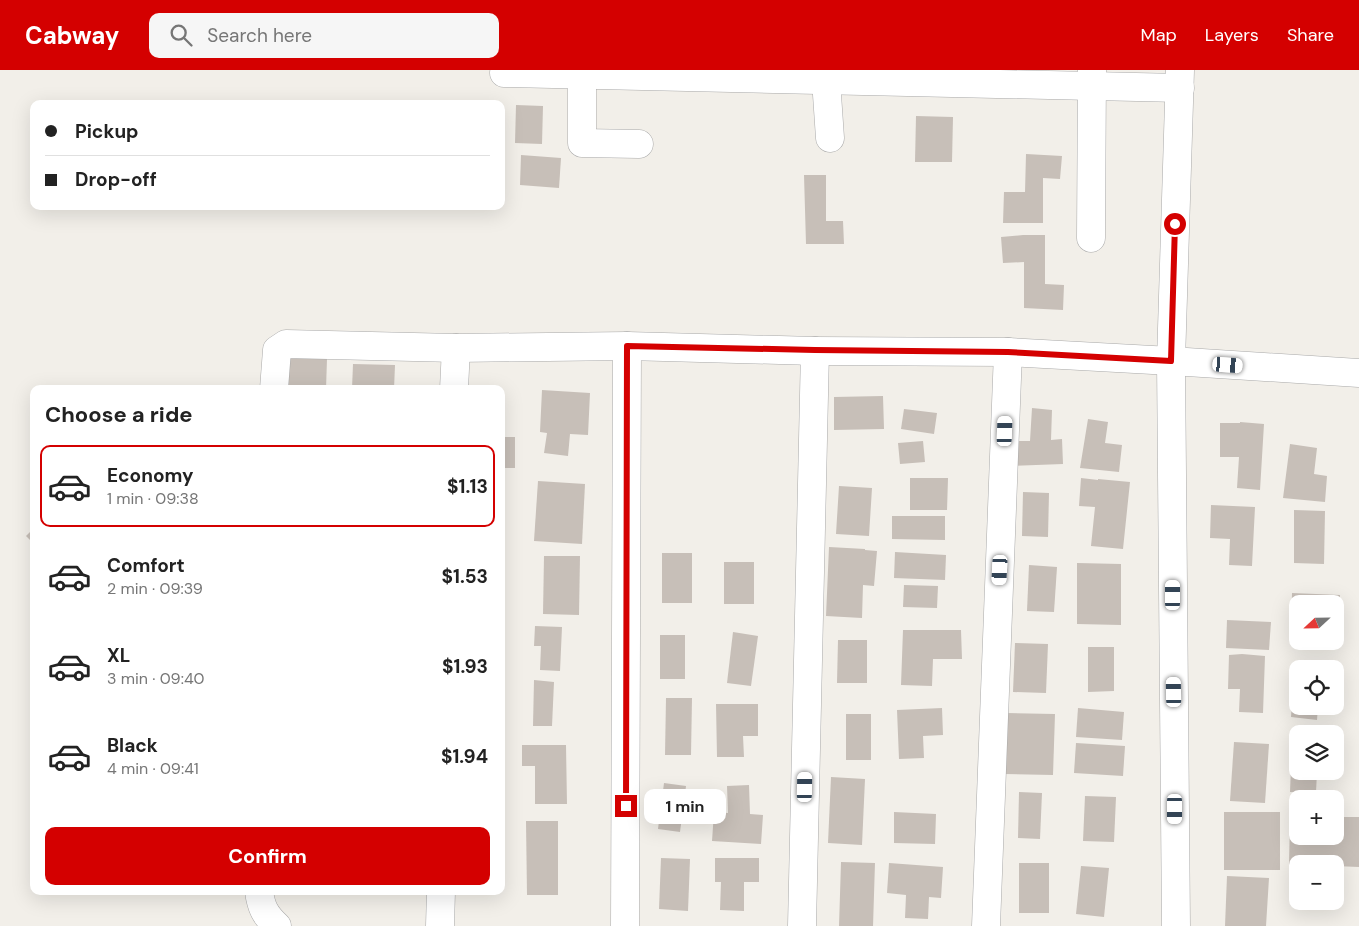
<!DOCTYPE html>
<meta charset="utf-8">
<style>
:root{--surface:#fff;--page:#f6f6f6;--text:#222;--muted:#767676;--line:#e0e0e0;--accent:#d40000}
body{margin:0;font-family:"DM Sans",sans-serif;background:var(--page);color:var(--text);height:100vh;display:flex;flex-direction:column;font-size:19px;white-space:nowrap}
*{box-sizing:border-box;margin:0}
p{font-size:16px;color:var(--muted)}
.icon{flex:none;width:28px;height:28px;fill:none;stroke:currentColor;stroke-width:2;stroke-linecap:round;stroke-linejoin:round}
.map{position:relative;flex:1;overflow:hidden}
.sheet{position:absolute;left:30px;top:315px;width:475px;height:510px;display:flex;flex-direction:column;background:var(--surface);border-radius:10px;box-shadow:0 5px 20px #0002}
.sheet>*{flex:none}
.hud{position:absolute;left:30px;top:30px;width:475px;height:110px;border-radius:10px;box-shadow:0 5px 20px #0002;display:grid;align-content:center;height:110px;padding:0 15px;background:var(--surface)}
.needle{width:32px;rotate:248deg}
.buttons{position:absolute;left:1289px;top:525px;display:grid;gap:10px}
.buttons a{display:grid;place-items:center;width:55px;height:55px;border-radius:10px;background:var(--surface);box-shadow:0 5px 20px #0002;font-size:25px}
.end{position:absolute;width:22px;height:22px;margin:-11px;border:6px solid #d40000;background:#fff;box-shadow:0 0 0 2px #fff}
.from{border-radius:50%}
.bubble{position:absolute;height:35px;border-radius:10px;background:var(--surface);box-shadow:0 5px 20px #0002;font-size:16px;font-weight:700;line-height:35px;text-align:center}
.car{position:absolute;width:15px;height:30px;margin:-15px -8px;border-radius:6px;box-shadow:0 0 4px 1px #0007;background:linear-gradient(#fff 24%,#345 0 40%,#fff 0 76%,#345 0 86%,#fff 0)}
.hud b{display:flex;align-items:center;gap:18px;height:48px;font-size:19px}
.hud b+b{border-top:1px solid var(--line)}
.hud i{width:12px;height:12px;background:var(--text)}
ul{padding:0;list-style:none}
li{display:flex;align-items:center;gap:15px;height:82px;margin:0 10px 8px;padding:0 5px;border:2px solid transparent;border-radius:10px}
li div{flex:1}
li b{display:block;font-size:19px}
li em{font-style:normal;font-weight:700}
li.on{border-color:var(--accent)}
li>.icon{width:45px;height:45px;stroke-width:1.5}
h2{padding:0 15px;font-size:22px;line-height:60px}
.primary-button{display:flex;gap:10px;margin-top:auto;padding:10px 15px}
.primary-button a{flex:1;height:58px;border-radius:10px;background:var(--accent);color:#fff;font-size:20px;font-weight:700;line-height:58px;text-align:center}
header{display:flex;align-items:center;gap:30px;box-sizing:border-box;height:70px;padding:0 25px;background:var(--accent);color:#fff}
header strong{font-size:24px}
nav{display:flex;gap:28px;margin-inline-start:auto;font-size:18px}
.search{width:350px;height:45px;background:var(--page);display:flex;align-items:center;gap:12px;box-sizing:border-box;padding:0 18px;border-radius:10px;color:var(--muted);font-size:19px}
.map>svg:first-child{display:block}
.building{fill:#c7bfb8}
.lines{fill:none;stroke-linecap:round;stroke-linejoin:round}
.minor-casing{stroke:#a9a9a9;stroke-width:29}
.minor{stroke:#fff;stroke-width:28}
.route{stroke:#d40000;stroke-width:6}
</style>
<header>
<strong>Cabway</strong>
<div class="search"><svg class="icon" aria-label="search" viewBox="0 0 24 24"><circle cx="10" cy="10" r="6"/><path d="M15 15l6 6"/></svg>Search here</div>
<nav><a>Map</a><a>Layers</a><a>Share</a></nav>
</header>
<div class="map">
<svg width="1359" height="856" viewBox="0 0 1359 856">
<rect width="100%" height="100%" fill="#f2efe9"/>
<g class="building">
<polygon points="516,35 543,36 542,74 515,73"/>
<polygon points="916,46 953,47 952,92 915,92"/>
<polygon points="1026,84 1062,86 1060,109 1043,108 1043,153 1003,153 1004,122 1025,122"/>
<polygon points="521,85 561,88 559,118 520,115"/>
<polygon points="804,105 826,105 826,151 843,151 844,174 806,174"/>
<polygon points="1023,165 1045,165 1045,214 1064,215 1063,240 1024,238 1024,192 1003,193 1001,167"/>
<polygon points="282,286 327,289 326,319 281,319"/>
<polygon points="353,294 395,295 394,319 352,319"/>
<polygon points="542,320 590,323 588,365 570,364 568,386 544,383 547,363 540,362"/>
<polygon points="883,326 884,359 834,360 834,327"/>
<polygon points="1032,338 1052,340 1051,370 1062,369 1063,394 1010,396 1009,371 1030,371"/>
<polygon points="904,339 937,343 934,364 901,359"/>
<polygon points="1088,349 1108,352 1105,373 1122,375 1119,402 1080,398"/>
<polygon points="1240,352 1264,354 1260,420 1237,418 1239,387 1220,387 1220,353 1240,353"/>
<rect x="501" y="367" width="14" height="31"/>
<polygon points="923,371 925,392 900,394 898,373"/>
<polygon points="1290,374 1317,378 1314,404 1327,406 1325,432 1283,428"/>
<rect x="501" y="408" width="3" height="45"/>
<polygon points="910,408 948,408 947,440 910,440"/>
<polygon points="1081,408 1098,410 1098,409 1130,412 1123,479 1091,476 1095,437 1079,436"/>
<polygon points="538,411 585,414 582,474 534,471"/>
<polygon points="839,416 872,418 869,466 836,464"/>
<polygon points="1023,422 1049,423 1048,467 1022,466"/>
<polygon points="1211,435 1255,437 1252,496 1229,495 1230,469 1210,468"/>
<polygon points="1294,440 1325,441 1324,494 1294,493"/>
<polygon points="892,446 945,446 945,470 892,469"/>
<polygon points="34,458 34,474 26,466"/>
<polygon points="501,459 504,459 503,507 501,507"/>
<polygon points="829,477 865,479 865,480 877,481 874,516 863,515 862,548 826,546"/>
<polygon points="895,482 946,485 945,510 894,508"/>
<rect x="662" y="483" width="30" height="50"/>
<polygon points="544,486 580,486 579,545 543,544"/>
<rect x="724" y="492" width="30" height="42"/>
<polygon points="1077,493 1121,494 1121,555 1077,554"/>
<polygon points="1029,495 1057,497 1054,542 1027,541"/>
<polygon points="904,515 938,516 937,538 903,537"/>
<polygon points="1292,523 1340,525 1338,573 1319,573 1319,571 1335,571 1335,534 1298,534 1298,572 1291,572"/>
<polygon points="1227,550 1271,552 1269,580 1226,578"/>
<polygon points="535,556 562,557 560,601 540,600 541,576 534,576"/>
<polygon points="903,560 961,560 962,589 933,589 932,616 901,615"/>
<polygon points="733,562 758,566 751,616 727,613"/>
<rect x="660" y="565" width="25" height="44"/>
<polygon points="838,570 867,570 867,613 837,613"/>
<polygon points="1015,573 1048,574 1046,623 1013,622"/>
<polygon points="1088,577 1114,577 1114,621 1088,622"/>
<polygon points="1242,584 1265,586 1263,643 1239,642 1240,619 1228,619 1229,585"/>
<polygon points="1294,604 1298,604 1298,636 1318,636 1317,650 1291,647"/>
<polygon points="534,610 554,612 552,656 533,656"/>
<polygon points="666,628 692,628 691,685 665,685"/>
<polygon points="716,634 758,634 758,666 743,666 744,687 717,687"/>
<polygon points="942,638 943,665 923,666 924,688 899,689 897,640"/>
<polygon points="1078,638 1124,642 1122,670 1076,667"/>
<polygon points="1007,643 1055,644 1053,705 1005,704"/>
<rect x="846" y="644" width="25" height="46"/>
<polygon points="1234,672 1269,674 1265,733 1230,731"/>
<polygon points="1292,672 1298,672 1298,701 1317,701 1316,723 1290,722"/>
<polygon points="1076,673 1125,676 1123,706 1074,703"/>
<polygon points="522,675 566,675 567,734 535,734 535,696 522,696"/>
<polygon points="831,707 865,709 862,775 828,773"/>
<polygon points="664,713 686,716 680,762 658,759"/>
<polygon points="749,715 750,744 763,745 761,774 712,771 714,742 728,743 727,716"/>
<polygon points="1019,722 1042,723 1040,769 1018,768"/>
<polygon points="1085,726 1116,727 1114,772 1083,771"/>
<polygon points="894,742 936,744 935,774 894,773"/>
<rect x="1224" y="742" width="56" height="58"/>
<polygon points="1290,746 1298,746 1298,766 1335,766 1335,747 1359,747 1359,797 1335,796 1335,794 1298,794 1298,795 1289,795"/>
<polygon points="526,751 558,751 558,825 527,825"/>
<polygon points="661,788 690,789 688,841 659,839"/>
<polygon points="715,788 759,788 759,812 744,812 744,841 720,840 721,812 715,812"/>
<polygon points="841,792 875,793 873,856 839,856"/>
<polygon points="889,793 943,797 941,828 929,827 928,849 905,848 906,825 887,823"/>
<rect x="1019" y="793" width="30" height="50"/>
<polygon points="1081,796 1109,798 1104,847 1076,844"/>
<polygon points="1227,806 1269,808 1266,856 1225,856"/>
</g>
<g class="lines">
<defs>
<g id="minor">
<polyline points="504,3 1180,18"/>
<polyline points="582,5 582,73 639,74"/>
<polyline points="826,10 830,68"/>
<polyline points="1091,168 1092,0"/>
<polyline points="274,319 277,280 286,274 456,278 627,276 815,281 1008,282 1171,291 1359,303"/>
<polyline points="454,319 456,278"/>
<path d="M259,821C261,837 265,845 277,856"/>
<polyline points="440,856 441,821"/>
<polyline points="625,856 627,276"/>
<polyline points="802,856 815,281"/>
<polyline points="986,856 1008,282"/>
<polyline points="1176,856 1171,291 1180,0"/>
</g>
</defs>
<use href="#minor" class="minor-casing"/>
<use href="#minor" class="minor"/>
</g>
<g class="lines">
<polyline class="route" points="626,736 627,276 815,280 1008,282 1171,291 1175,154"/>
</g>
</svg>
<div class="buttons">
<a><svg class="needle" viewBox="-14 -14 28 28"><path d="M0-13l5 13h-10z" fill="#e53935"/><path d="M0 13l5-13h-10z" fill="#767676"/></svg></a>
<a><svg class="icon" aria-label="locate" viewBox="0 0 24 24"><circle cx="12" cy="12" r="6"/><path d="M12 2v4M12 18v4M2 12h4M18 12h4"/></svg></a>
<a><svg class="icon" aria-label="layers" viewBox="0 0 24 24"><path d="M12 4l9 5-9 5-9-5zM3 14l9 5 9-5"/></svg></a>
<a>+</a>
<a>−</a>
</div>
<i class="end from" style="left:1175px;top:154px"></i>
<i class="end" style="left:626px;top:736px"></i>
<div class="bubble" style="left:644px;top:719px;width:82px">1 min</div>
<i class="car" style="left:1228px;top:295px;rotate:94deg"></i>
<i class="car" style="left:1005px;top:361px;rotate:2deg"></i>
<i class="car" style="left:1000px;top:500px;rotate:183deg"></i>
<i class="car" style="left:1173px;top:525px;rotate:0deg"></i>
<i class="car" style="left:1174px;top:622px;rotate:359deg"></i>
<i class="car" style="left:805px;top:717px;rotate:1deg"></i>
<i class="car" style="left:1175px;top:739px;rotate:180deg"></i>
<div class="hud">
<b><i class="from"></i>Pickup</b>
<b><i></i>Drop-off</b>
</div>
<section class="sheet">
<h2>Choose a ride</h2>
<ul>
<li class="on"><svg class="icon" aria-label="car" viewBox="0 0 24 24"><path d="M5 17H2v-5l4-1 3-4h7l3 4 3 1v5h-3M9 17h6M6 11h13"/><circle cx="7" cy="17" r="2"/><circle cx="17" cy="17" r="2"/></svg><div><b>Economy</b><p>1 min · 09:38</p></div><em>$1.13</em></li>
<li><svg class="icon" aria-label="car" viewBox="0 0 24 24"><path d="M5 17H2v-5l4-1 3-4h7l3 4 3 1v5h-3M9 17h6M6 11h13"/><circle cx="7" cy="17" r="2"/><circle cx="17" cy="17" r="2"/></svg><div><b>Comfort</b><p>2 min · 09:39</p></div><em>$1.53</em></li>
<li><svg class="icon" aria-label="car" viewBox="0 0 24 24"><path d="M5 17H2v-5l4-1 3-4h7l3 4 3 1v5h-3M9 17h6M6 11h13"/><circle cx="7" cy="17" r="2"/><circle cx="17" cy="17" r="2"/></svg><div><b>XL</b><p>3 min · 09:40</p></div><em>$1.93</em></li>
<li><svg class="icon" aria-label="car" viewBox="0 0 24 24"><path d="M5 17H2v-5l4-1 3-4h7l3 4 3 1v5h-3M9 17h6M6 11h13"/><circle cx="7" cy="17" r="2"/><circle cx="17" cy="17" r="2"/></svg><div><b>Black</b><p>4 min · 09:41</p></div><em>$1.94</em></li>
</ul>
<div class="primary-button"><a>Confirm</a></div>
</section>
</div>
